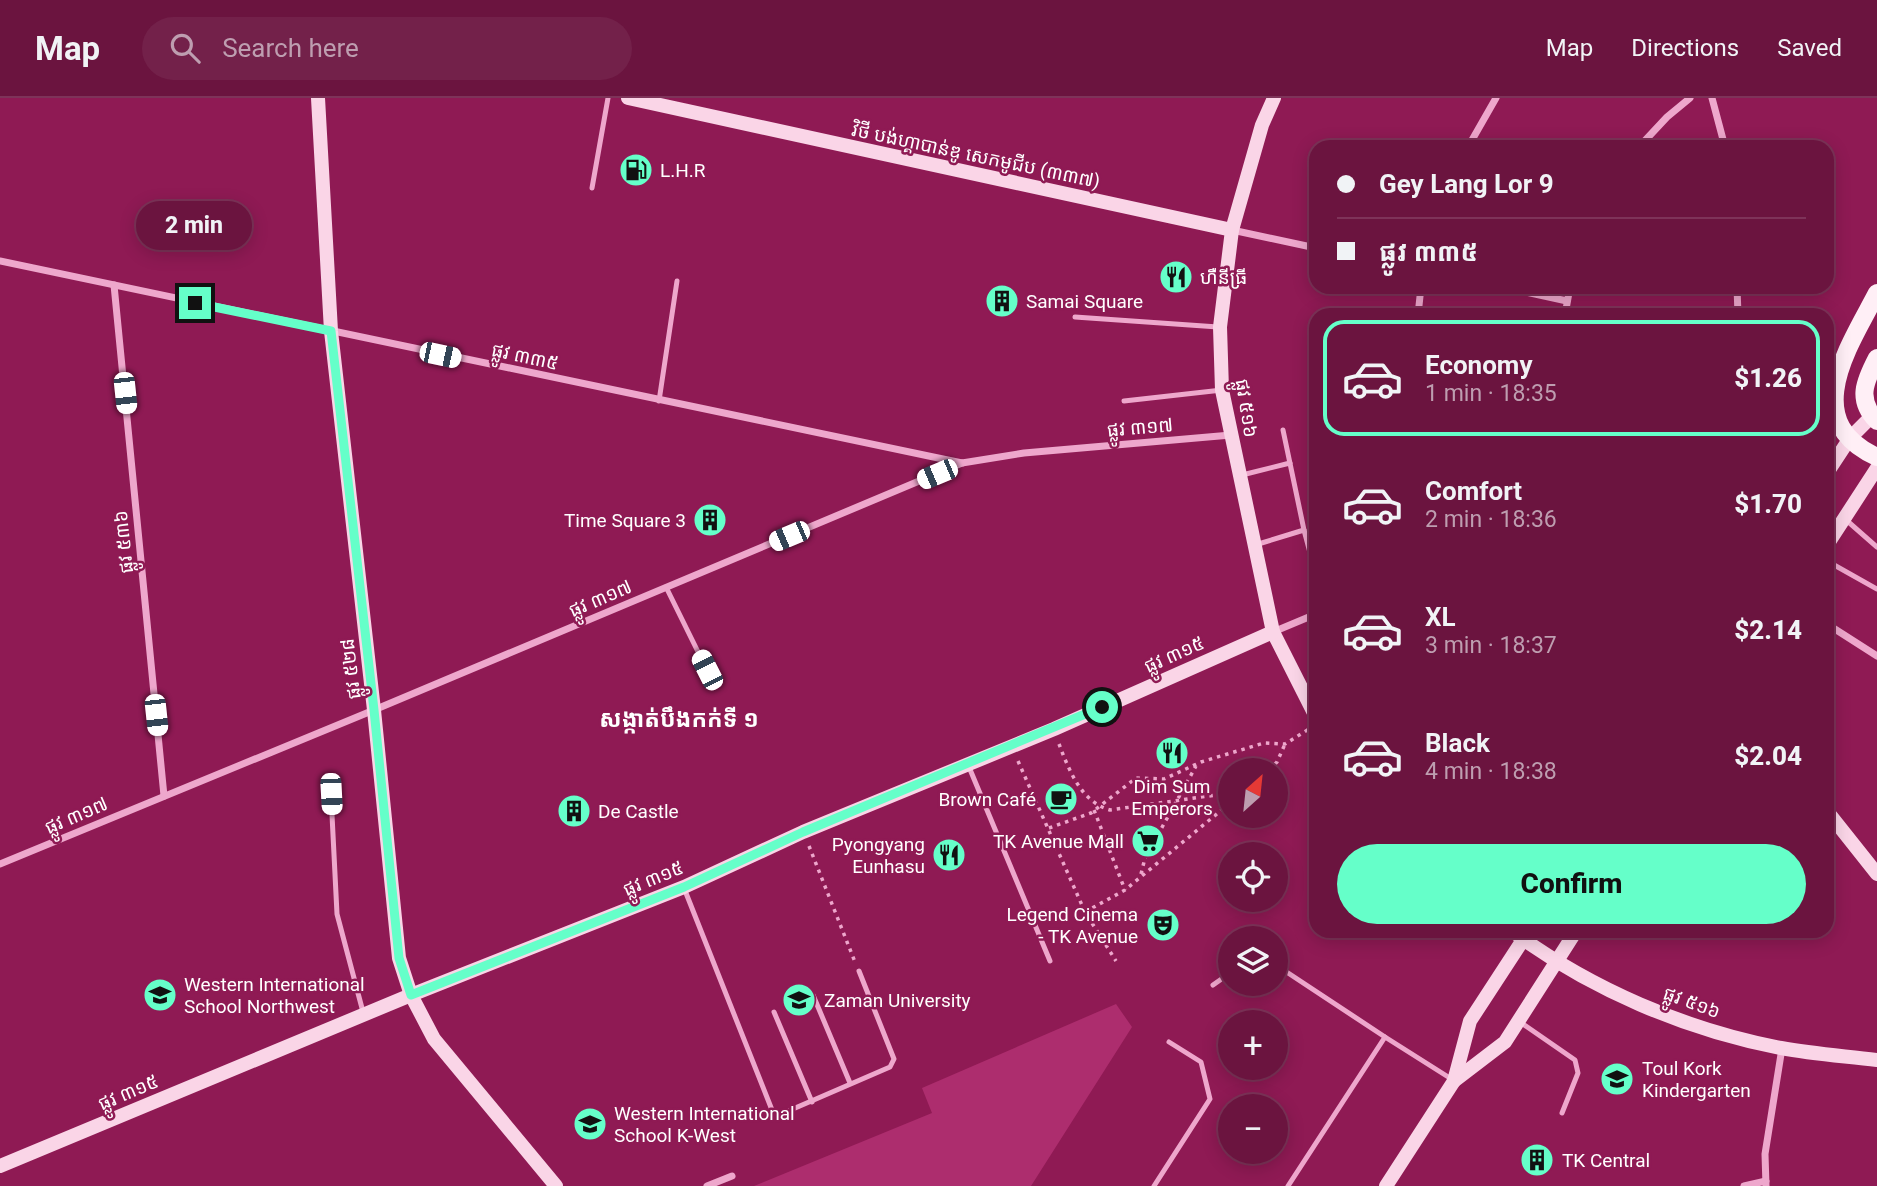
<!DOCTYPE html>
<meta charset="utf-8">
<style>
:root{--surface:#6b143f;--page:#73214a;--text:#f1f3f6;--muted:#be9eb0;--line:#7e3359;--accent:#65ffc9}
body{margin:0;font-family:Roboto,"Noto Sans Khmer",sans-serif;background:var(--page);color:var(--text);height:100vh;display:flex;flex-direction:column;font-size:26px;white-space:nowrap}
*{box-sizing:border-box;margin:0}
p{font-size:23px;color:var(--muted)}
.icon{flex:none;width:38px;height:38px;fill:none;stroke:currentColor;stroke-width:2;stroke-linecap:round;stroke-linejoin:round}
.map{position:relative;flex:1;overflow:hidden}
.panel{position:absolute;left:1309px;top:210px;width:525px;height:630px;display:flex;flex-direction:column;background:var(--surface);border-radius:21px;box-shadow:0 4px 18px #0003,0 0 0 2px var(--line)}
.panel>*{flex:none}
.guide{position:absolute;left:1309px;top:42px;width:525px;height:154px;border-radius:21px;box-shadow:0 4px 18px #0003,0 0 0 2px var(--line);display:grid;align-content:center;height:154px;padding:0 28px;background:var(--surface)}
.needle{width:46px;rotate:27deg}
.tools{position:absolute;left:1218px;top:660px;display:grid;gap:14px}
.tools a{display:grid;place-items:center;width:70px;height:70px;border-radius:50%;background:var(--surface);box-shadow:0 4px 18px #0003,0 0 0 2px var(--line);font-size:35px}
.end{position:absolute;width:32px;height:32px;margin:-16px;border:9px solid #65ffc9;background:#111;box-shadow:0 0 0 4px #111}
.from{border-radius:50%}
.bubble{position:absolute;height:49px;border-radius:24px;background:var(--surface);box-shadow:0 4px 18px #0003,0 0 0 2px var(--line);font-size:23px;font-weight:800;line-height:49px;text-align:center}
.car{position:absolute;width:21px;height:42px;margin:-21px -10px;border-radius:9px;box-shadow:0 0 5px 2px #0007;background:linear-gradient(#fff 24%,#345 0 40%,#fff 0 76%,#345 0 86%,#fff 0)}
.guide b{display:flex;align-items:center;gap:24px;height:66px;font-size:26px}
.guide b+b{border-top:2px solid var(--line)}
.guide i{width:18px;height:18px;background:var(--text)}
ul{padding:12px 0 0;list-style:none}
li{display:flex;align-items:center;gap:21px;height:116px;margin:0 14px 10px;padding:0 14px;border:4px solid transparent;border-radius:21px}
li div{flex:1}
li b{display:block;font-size:26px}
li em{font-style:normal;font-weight:800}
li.selected{border-color:var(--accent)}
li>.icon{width:63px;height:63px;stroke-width:1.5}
.action{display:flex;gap:14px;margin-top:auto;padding:14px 28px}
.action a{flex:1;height:80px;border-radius:42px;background:var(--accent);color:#111;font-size:28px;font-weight:800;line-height:80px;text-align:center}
header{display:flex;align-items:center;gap:42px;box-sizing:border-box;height:98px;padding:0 35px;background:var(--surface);border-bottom:2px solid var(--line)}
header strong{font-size:33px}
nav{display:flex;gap:38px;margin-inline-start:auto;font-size:24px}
.search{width:490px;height:63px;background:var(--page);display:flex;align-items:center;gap:18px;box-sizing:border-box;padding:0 24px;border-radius:38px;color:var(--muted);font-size:26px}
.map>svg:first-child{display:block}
.green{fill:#ad2d6e}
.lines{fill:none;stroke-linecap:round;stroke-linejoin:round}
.path{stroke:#eea7cc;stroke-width:3.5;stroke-dasharray:3.5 5;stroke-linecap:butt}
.lane{stroke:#eea7cc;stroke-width:5}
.street{stroke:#eea7cc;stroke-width:7}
.secondary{stroke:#fad5e7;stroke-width:14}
.primary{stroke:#ffeff6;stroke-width:18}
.route{stroke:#65ffc9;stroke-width:9}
.labels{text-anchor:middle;stroke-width:5;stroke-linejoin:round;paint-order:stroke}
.street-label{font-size:19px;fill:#fff;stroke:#8f1a54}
.poi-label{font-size:19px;fill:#fff;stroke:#8f1a54;text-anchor:start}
.quarter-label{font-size:23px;font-weight:bold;fill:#fff;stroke:#8f1a54}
</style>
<header>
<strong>Map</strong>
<div class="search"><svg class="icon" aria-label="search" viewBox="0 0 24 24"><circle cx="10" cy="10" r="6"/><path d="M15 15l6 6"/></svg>Search here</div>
<nav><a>Map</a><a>Directions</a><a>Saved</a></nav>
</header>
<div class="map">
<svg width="1877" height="1088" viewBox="0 0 1877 1088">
<rect width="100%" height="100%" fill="#8f1a54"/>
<polygon class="green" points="1116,906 1132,929 1031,1088 754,1088 932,1015 922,990"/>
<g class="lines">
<g class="path">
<path d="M1059,646C1069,672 1081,704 1110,712L1230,695"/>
<polyline points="1018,663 1085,814 1116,863"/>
<polyline points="1269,672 1277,664 1285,646"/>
<polyline points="1094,712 1125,792"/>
<polyline points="1049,730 1091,715 1136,680 1164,681 1201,664 1264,645 1285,646 1309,631"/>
<polyline points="809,748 855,864"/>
<polyline points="1141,776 1145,760 1196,668"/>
<polyline points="1085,814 1125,792 1230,705"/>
</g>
<g class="lane">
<polyline points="592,90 608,0"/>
<polyline points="1075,219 1218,229"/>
<polyline points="659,303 677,183"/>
<polyline points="1124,303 1222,292"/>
<polyline points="1283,332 1304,432 1316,477"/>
<polyline points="1242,377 1290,365"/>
<polyline points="1845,421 1877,449"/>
<polyline points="1255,447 1304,432"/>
<polyline points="1827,463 1877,491"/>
<polyline points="666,489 707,572"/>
<polyline points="969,669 1050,863"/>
<polyline points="331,697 337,816 363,914"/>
<polyline points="684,790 772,1012 779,1017 890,969 894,961 859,873"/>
<polyline points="1276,867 1385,939"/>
<polyline points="1213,887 1230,875"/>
<polyline points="813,897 850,985"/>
<polyline points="774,914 812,1004"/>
<polyline points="1520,924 1575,962 1578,975 1562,1015"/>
<polyline points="1154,1088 1210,1001 1201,964 1169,944"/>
<polyline points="1288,1088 1385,939 1453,982"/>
</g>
<g class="street">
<polyline points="1712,0 1725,49"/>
<polyline points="1468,49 1496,0"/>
<polyline points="1639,49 1667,19 1690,0"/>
<polyline points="1232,132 1316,150"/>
<polyline points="0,163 962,365"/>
<polyline points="114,187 164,698"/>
<polyline points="1502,189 1567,203"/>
<polyline points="1737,189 1738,217"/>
<polyline points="1418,217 1421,189"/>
<polyline points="1565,217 1570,189"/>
<polyline points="1827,526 1877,558"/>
<polyline points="1273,534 1316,516"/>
<polyline points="0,766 374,612 962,365 1024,355 1231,337"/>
<polyline points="707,1088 732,1078"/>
<polyline points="1744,1088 1766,1083"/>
<polyline points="1766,1088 1765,1056 1782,950"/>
</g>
<g class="secondary">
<polyline points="318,0 331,233 374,612 399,860 411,897 434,941 556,1088"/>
<polyline points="628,0 1232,132"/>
<polyline points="1274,0 1262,27 1232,132 1220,229 1222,292 1273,534 1316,619"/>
<polyline points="1827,375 1850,340 1872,318"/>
<polyline points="1827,447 1877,370"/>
<polyline points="1827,713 1877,776"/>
<path d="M1512,833C1590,891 1686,932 1781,950C1813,956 1845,958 1877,962"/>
<polyline points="1454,983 1505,944 1576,833"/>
<polyline points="0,1068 411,897 684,789 803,734 1054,631 1273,534"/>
<polyline points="1386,1088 1454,983 1470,923 1528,834"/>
</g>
<g class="primary">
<path d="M1877,195C1850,247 1797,323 1877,359"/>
<path d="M1877,260C1865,283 1856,302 1877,323"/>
</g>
</g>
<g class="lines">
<polyline class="route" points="195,205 331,233 374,612 399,860 411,897 684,789 803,734 1102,609"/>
</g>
<defs>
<symbol id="fuel-disc" viewBox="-11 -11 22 22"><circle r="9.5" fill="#65ffc9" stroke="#8f1a54"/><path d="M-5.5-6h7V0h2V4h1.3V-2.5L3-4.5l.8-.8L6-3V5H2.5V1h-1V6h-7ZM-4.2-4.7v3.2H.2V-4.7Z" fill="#111"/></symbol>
<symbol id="restaurant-disc" viewBox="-11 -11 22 22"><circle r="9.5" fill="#65ffc9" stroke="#8f1a54"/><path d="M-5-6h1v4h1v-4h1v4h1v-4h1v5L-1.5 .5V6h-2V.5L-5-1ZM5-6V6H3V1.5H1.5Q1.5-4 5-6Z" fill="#111"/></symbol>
<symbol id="building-disc" viewBox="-11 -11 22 22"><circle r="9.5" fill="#65ffc9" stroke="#8f1a54"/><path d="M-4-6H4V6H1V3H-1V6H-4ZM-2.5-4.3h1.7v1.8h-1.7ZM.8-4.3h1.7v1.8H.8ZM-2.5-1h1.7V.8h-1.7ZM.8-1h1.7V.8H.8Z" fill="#111"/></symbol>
<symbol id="cafe-disc" viewBox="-11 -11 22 22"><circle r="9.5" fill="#65ffc9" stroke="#8f1a54"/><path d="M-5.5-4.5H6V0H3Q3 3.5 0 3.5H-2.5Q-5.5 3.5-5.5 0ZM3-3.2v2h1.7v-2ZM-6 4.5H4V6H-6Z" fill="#111"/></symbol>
<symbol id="supermarket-disc" viewBox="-11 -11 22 22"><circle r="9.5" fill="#65ffc9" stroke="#8f1a54"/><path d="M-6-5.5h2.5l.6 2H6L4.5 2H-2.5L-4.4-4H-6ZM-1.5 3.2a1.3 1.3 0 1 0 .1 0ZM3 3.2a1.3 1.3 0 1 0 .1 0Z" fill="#111"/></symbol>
<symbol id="theatre-disc" viewBox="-11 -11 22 22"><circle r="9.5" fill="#65ffc9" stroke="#8f1a54"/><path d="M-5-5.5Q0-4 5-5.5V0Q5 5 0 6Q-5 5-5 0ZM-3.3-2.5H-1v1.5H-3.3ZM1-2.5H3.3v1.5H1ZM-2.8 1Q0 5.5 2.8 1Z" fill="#111"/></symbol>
<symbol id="school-disc" viewBox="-11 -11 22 22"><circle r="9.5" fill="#65ffc9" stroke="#8f1a54"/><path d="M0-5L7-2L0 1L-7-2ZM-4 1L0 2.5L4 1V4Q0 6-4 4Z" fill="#111"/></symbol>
<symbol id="university-disc" viewBox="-11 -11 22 22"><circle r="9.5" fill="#65ffc9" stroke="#8f1a54"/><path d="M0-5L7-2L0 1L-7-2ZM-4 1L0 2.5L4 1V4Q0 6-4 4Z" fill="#111"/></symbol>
</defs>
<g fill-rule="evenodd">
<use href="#fuel-disc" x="617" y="53" width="38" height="38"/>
<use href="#restaurant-disc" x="1157" y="160" width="38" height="38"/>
<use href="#building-disc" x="983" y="184" width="38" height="38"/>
<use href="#building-disc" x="691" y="403" width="38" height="38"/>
<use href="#restaurant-disc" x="1153" y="636" width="38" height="38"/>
<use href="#cafe-disc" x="1042" y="682" width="38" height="38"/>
<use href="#building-disc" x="555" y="694" width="38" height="38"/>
<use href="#supermarket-disc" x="1129" y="724" width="38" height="38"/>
<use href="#restaurant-disc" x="930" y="738" width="38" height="38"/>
<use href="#theatre-disc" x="1144" y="808" width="38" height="38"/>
<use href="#school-disc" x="141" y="878" width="38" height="38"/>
<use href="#university-disc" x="780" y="883" width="38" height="38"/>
<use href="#school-disc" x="1598" y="962" width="38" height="38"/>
<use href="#school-disc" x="571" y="1007" width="38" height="38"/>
<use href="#building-disc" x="1518" y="1043" width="38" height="38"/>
</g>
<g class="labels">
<g class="street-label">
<text transform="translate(976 57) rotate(12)" y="7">វិថី បង់ហ្គាបាន់ឌូ សេកមូជីប (៣៣៧)</text>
<text transform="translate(525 258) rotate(12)" y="7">ផ្លូវ ៣៣៥</text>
<text transform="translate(1247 310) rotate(81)" y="7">ផ្លូវ ៥១៦</text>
<text transform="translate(1140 329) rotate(-5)" y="7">ផ្លូវ ៣១៧</text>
<text transform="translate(123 444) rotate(-96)" y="7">ផ្លូវ ៥៣៦</text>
<text transform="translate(600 500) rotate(-23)" y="7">ផ្លូវ ៣១៧</text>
<text transform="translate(1174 556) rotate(-24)" y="7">ផ្លូវ ៣១៥</text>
<text transform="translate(350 571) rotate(-97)" y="7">ផ្លូវ ៥២៨</text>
<text transform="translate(76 717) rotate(-23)" y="7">ផ្លូវ ៣១៧</text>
<text transform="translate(653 780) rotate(-22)" y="7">ផ្លូវ ៣១៥</text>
<text transform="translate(1692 904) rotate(20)" y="7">ផ្លូវ ៥១៦</text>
<text transform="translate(128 994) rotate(-23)" y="7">ផ្លូវ ៣១៥</text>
</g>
<g class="poi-label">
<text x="660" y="79">L.H.R</text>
<text x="1200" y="186">ហឺនីធ្រី</text>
<text x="1026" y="210">Samai Square</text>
<text x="686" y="429" text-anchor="end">Time Square 3</text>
<text x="1172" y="695" text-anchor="middle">Dim Sum<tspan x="1172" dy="22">Emperors</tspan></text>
<text x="1036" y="708" text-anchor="end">Brown Café</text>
<text x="598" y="720">De Castle</text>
<text x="1124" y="750" text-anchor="end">TK Avenue Mall</text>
<text x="925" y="753" text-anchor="end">Pyongyang<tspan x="925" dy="22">Eunhasu</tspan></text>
<text x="1138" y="823" text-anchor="end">Legend Cinema<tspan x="1138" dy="22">- TK Avenue</tspan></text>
<text x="184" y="893">Western International<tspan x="184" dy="22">School Northwest</tspan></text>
<text x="824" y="909">Zaman University</text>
<text x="1642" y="977">Toul Kork<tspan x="1642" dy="22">Kindergarten</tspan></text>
<text x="614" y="1022">Western International<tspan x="614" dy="22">School K-West</tspan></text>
<text x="1562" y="1069">TK Central</text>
</g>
<g class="quarter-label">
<text x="679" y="629">សង្កាត់បឹងកក់ទី ១</text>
</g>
</g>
</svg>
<div class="tools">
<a><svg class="needle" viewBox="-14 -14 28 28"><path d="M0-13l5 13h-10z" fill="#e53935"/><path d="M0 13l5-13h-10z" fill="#be9eb0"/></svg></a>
<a><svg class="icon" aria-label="locate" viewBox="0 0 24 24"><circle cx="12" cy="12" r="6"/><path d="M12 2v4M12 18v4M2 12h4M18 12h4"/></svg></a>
<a><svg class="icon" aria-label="layers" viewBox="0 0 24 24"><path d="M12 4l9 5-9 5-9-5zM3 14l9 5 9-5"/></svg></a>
<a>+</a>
<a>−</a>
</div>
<i class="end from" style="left:1102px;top:609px"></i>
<i class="end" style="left:195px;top:205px"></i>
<div class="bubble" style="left:136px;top:103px;width:116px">2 min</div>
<i class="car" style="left:440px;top:257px;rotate:102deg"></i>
<i class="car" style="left:125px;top:295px;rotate:174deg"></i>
<i class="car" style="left:937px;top:376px;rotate:247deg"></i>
<i class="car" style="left:789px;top:438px;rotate:247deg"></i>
<i class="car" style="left:707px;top:572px;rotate:333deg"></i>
<i class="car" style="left:156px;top:617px;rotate:174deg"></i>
<i class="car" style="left:331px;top:696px;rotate:177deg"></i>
<div class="guide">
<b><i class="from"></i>Gey Lang Lor 9</b>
<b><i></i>ផ្លូវ ៣៣៥</b>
</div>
<section class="panel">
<ul>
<li class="selected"><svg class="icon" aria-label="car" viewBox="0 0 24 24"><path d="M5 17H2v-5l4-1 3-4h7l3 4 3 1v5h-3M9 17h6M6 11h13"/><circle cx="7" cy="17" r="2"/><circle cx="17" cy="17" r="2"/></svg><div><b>Economy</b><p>1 min · 18:35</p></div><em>$1.26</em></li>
<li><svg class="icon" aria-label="car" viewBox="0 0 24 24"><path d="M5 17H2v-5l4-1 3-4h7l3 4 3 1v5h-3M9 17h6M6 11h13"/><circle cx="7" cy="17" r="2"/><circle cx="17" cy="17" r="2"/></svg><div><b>Comfort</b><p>2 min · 18:36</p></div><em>$1.70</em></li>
<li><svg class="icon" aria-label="car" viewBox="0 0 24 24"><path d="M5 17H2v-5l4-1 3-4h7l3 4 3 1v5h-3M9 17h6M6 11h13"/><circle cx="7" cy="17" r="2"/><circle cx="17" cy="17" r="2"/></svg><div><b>XL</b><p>3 min · 18:37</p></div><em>$2.14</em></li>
<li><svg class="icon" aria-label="car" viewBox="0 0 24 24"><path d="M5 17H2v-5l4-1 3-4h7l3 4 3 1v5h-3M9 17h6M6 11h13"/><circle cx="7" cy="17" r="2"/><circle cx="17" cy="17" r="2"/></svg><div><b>Black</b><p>4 min · 18:38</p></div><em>$2.04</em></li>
</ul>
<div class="action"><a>Confirm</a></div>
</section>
</div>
